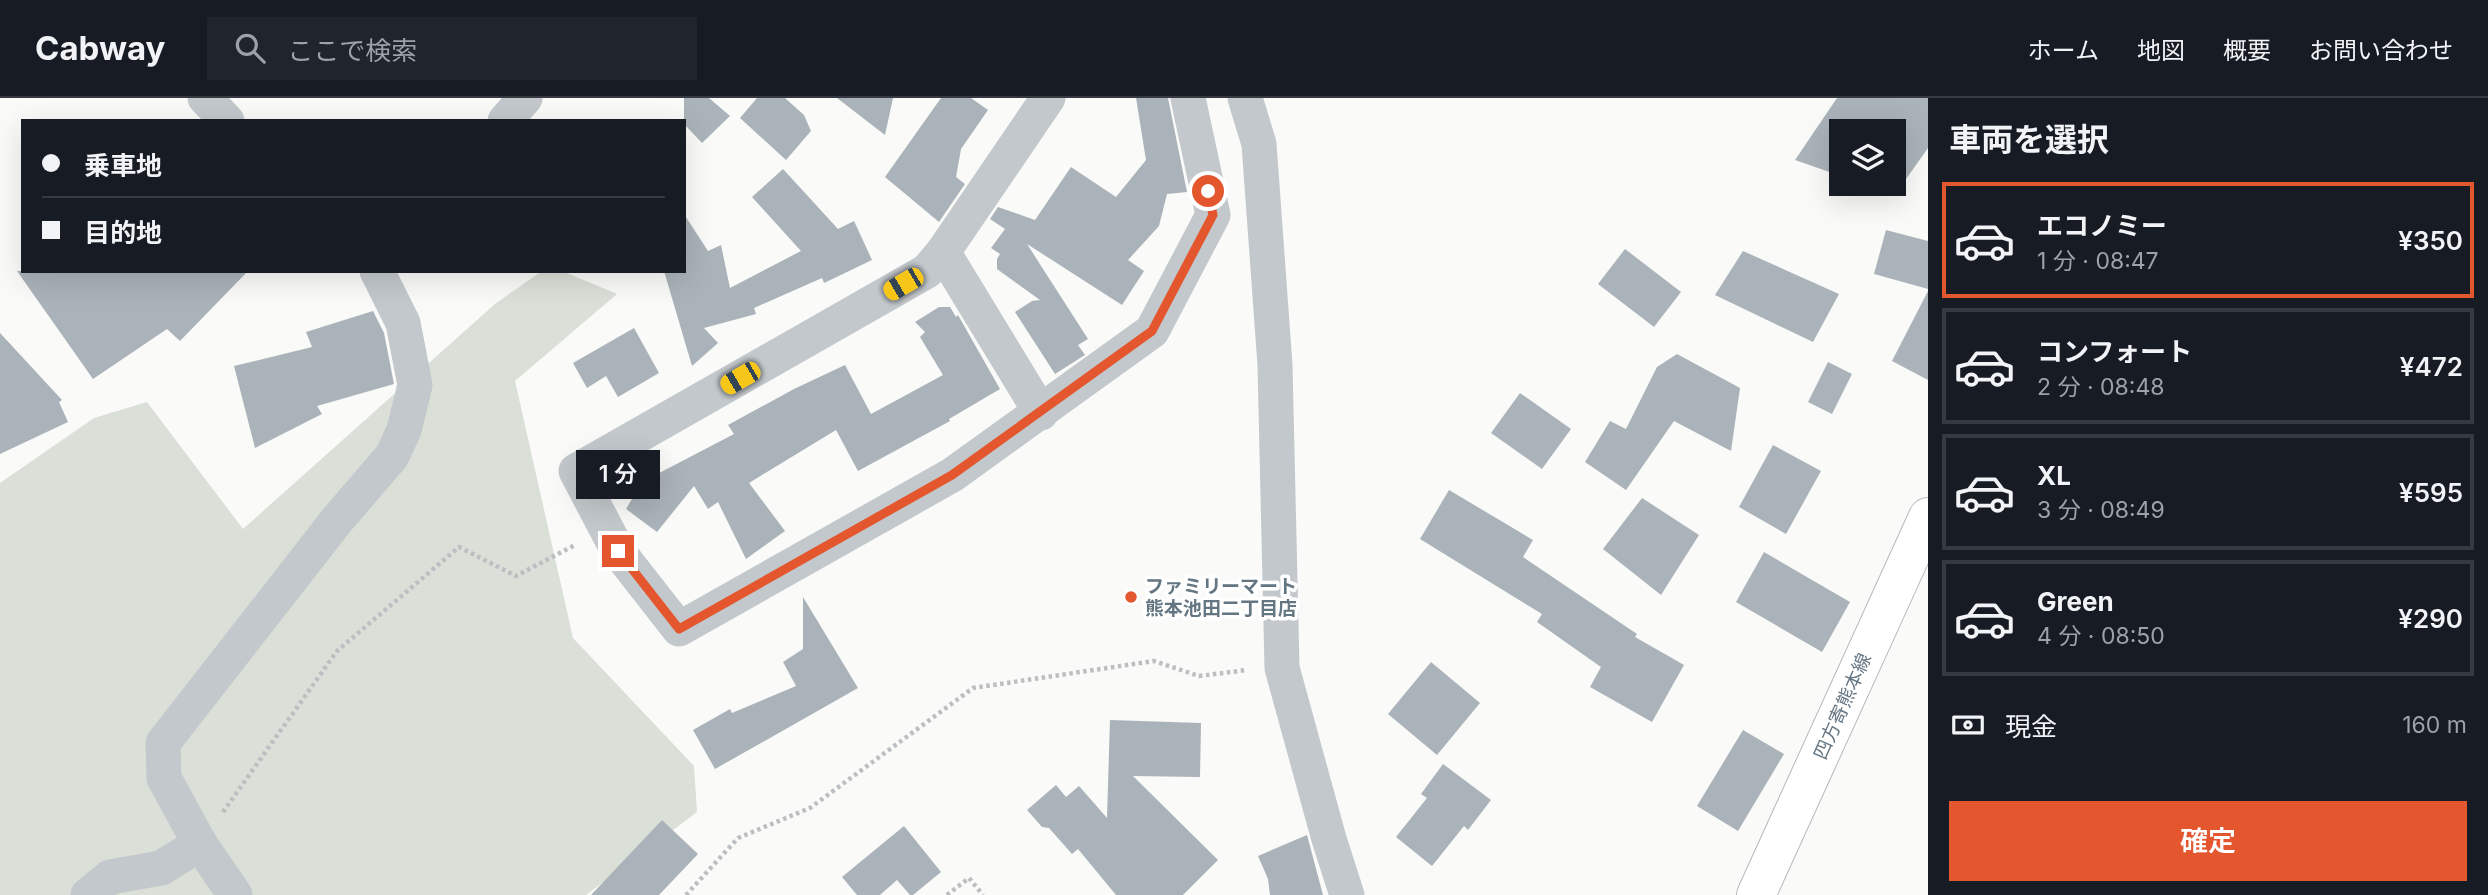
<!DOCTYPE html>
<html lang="ja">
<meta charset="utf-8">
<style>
:root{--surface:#171b24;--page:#20242c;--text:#f1f3f6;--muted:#9ea1a6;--line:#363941;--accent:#e4572e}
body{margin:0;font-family:Inter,"Noto Sans JP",sans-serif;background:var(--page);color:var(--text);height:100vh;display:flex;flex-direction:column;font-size:26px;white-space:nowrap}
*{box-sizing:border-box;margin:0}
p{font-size:23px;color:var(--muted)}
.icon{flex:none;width:38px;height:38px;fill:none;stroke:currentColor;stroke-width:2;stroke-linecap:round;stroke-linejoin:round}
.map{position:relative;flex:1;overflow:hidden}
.drawer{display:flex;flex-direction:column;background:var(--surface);width:560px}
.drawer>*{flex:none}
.guide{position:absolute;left:21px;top:21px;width:665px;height:154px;border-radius:0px;box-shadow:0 7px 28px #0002;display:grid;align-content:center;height:154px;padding:0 21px;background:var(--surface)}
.fabs{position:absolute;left:1829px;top:21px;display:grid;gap:14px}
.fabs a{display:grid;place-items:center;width:77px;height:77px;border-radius:0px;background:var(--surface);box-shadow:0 7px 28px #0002;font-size:35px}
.end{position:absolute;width:32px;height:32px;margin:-16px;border:9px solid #e4572e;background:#fff;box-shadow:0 0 0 4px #fff}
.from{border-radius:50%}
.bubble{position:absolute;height:49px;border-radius:0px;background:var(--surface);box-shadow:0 7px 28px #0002;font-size:23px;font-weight:600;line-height:49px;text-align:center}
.car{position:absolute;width:21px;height:42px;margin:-21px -10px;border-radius:9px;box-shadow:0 0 5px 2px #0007;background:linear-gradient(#f5c518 24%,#345 0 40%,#f5c518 0 76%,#345 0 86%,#f5c518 0)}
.guide b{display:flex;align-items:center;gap:24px;height:66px;font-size:26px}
.guide b+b{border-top:2px solid var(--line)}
.guide i{width:18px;height:18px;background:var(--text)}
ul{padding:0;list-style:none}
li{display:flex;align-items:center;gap:21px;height:116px;margin:0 14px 10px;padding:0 7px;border:4px solid var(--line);border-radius:0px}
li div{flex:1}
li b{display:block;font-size:26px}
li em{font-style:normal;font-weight:600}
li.current{border-color:var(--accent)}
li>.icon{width:63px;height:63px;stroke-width:1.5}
h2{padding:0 21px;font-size:32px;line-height:84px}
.pay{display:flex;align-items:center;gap:18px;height:77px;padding:0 21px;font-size:26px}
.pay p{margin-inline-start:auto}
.action{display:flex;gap:14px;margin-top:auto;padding:14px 21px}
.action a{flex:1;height:80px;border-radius:0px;background:var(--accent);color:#fff;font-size:28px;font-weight:600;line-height:80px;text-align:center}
header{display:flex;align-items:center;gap:42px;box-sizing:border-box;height:98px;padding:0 35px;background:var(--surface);border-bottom:2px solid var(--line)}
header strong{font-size:33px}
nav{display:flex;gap:38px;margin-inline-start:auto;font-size:24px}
.search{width:490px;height:63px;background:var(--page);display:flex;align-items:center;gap:18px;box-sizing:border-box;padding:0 24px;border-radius:0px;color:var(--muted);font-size:26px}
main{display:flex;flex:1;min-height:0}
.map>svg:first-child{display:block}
.green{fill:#dadfd7}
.building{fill:#aab3b9}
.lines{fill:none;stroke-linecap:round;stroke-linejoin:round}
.major-casing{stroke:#b5babe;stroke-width:40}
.path{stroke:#bbbfc2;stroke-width:4.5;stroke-dasharray:3.5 3.5;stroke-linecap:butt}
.minor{stroke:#c3c8cc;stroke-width:35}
.major{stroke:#fff;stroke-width:38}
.route{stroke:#e4572e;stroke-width:9}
.poi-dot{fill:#e4572e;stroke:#fff;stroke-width:2.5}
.labels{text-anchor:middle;stroke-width:7;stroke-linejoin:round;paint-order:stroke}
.poi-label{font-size:19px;font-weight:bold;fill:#657683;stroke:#fff;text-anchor:start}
.street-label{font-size:19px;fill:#657683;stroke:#fff}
</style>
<header>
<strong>Cabway</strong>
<div class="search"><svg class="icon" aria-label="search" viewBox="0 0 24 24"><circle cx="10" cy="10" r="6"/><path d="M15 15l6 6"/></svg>ここで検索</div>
<nav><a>ホーム</a><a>地図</a><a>概要</a><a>お問い合わせ</a></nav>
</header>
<main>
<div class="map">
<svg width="1928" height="797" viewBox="0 0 1928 797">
<rect width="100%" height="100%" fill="#fafaf8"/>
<polygon class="green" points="542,173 562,173 617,196 515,283 573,540 694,668 697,714 586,797 0,797 0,385 94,320 147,304 243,431 495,206"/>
<g class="building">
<polygon points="684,0 709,0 730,18 702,45 684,26"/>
<polygon points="757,0 785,0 804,17 811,33 786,62 740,20"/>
<polygon points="837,0 893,0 885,37"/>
<polygon points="941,0 971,0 988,12 961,51 956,79 965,86 939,124 885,79"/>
<polygon points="1136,0 1168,0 1187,94 1167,96 1159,128 1128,162 1144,173 1122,207 1027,146 1088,241 1078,247 1085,257 1055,276 1015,214 1032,203 1040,202 997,171 997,161 1000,156 991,150 1005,131 990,121 998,109 1035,122 1071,69 1116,99 1146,62"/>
<polygon points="1837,0 1928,0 1928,50 1894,98 1894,33 1841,33 1841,78 1795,62"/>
<polygon points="783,71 838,131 854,123 872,162 824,185 822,180 754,210 756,216 704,230 718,245 692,268 664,173 684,173 684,116 708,153 721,147 730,190 801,153 752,99"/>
<polygon points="1886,132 1928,143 1928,191 1874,176"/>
<polygon points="1625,151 1681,194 1654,229 1598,186"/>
<polygon points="1743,153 1839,196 1813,244 1715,197"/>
<polygon points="17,173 248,173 180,243 167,231 93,281"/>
<polygon points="1928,193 1928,282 1892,263"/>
<polygon points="939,209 950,209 956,219 958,217 1000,291 949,321 950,323 858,373 836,332 749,385 785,433 746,461 718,404 708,411 694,388 657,434 626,411 642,384 734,336 728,327 794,291 845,267 871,316 943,277 920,239 925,234 915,224"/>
<polygon points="373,213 384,235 394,286 317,308 322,316 255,350 234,268 312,249 306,234"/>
<polygon points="634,230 659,275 618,299 606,278 587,290 573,265"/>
<polygon points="0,235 62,302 59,304 68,324 0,356"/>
<polygon points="1677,256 1740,290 1731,353 1674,323 1626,392 1585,364 1610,323 1626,331 1657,269"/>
<polygon points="1828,264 1852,276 1832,316 1808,304"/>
<polygon points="1520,295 1571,331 1542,371 1491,335"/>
<polygon points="1773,347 1821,373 1786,436 1739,409"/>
<polygon points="1449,392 1533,442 1523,459 1637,536 1635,539 1684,567 1652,624 1590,589 1601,569 1537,524 1542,516 1420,441"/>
<polygon points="1642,400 1699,437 1661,497 1603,451"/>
<polygon points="1764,454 1850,504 1822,554 1736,504"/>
<polygon points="803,499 858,590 715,671 693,632 730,611 732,615 796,588 783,564 803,551"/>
<polygon points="1431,564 1480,605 1437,657 1388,616"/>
<polygon points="1110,622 1201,625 1200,679 1133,678 1218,762 1183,797 1116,797 1078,751 1072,756 1049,730 1042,729 1027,712 1056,687 1066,699 1079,688 1107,720"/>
<polygon points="1743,632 1784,656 1738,733 1697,708"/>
<polygon points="1443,666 1491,702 1468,732 1464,728 1432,768 1396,739 1427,700 1421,696"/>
<polygon points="662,722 698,756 659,797 591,797"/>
<polygon points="904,728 941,774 913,797 910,797 897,782 880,797 857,797 842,779"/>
<polygon points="1307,737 1323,797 1270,797 1268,781 1258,758"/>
</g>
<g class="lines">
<defs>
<polyline id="major" points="1756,797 1928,419"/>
</defs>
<use href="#major" class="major-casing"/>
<g class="path">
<polyline points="223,714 337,553 459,449 516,478 575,447"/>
<polyline points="686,797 738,740 810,710 973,590 1154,563 1199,578 1247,572"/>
<polyline points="947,797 969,780 983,797"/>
</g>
<g class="minor">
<polyline points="205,0 227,23"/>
<polyline points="1048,0 943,154 927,173 576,373 618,453 679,531 952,377 1152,233 1213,117 1188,0"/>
<polyline points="1245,0 1259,46 1275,267 1282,570 1329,741 1347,797"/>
<polyline points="505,23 525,0"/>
<polyline points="943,154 1041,315"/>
<polyline points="88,797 110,779 161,770 200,746"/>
<polyline points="235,797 200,746 164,680 163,645 337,422 392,358 404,332 415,287 403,225 377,173"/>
</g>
<use href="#major" class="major"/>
</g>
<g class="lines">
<polyline class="route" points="618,453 679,531 952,377 1152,233 1213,117 1208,93"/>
</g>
<circle class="poi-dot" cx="1131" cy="499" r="7"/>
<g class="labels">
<g class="poi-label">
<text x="1145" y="495">ファミリーマート<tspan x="1145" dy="22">熊本池田二丁目店</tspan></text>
</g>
<g class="street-label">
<text transform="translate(1842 608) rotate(-66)" y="7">四方寄熊本線</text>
</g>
</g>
</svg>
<div class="fabs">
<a><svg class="icon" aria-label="layers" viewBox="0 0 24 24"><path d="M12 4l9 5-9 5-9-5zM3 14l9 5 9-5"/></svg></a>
</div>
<i class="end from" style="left:1208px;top:93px"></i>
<i class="end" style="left:618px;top:453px"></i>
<div class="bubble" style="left:576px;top:352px;width:84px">1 分</div>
<i class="car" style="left:903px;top:186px;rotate:240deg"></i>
<i class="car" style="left:740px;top:280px;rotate:240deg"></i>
<div class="guide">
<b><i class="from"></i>乗車地</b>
<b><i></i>目的地</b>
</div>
</div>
<section class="drawer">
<h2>車両を選択</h2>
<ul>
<li class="current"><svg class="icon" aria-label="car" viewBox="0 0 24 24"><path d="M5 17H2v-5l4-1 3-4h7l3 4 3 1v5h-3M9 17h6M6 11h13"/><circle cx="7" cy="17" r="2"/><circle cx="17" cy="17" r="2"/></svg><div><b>エコノミー</b><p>1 分 · 08:47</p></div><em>¥350</em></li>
<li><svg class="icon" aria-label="car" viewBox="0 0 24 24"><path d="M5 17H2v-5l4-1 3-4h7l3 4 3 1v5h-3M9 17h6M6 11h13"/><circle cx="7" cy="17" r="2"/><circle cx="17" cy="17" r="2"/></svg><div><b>コンフォート</b><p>2 分 · 08:48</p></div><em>¥472</em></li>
<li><svg class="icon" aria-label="car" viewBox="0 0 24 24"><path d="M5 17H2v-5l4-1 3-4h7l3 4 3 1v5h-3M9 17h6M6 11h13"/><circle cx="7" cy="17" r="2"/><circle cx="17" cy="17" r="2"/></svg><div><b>XL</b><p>3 分 · 08:49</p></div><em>¥595</em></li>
<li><svg class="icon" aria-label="car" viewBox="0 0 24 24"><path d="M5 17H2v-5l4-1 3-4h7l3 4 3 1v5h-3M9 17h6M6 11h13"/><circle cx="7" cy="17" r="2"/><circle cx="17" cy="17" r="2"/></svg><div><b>Green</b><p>4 分 · 08:50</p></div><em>¥290</em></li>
</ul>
<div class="pay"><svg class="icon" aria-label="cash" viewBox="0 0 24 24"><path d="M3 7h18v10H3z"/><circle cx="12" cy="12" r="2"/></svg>現金<p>160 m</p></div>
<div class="action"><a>確定</a></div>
</section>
</main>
